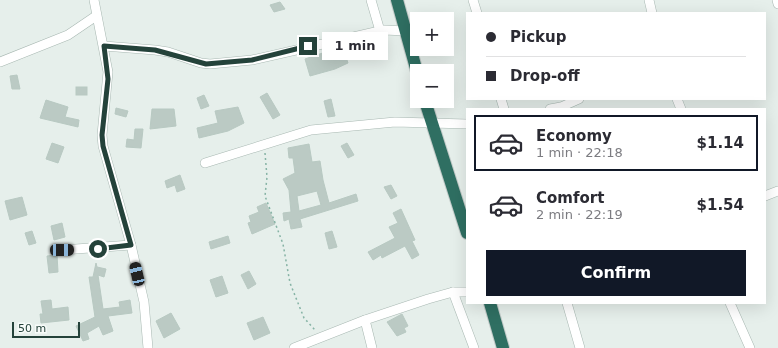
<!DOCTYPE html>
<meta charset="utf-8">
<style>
:root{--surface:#fff;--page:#f7f7f7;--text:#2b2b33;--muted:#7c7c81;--line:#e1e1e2;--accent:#111827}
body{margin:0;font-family:"DejaVu Sans",sans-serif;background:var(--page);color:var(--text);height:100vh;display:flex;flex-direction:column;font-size:15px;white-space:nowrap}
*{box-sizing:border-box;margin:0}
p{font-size:13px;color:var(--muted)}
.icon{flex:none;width:22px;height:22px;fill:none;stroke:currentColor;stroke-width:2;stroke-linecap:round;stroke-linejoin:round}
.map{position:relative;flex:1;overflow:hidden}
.drawer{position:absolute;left:466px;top:108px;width:300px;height:196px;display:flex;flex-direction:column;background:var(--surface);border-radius:0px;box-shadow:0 4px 16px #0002}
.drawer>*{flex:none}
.banner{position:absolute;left:466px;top:12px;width:300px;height:88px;border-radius:0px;box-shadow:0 4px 16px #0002;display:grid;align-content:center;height:88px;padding:0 20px;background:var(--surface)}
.controls{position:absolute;left:410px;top:12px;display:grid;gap:8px}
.controls a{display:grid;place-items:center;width:44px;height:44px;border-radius:0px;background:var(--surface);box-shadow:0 4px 16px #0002;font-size:20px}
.scale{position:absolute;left:12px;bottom:10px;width:68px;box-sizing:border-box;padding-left:4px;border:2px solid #24423a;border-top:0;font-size:11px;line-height:14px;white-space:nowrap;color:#24423a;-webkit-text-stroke:3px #f7fbf9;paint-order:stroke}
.end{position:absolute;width:18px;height:18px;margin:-9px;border:5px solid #24423a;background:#fff;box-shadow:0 0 0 2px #fff}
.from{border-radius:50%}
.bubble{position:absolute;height:28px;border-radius:0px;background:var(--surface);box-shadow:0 4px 16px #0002;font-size:13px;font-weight:600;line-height:28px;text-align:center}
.car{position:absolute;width:12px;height:24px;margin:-12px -6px;border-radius:5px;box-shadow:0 0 3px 1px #0007;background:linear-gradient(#222 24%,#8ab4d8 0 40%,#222 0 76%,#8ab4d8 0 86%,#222 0)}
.banner b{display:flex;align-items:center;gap:14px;height:38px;font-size:15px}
.banner b+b{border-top:1px solid var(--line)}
.banner i{width:10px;height:10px;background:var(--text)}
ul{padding:7px 0 0;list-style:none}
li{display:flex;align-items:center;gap:12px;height:56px;margin:0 8px 6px;padding:0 12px;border:2px solid transparent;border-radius:0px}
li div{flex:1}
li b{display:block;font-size:15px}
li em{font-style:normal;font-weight:600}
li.active{border-color:var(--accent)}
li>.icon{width:36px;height:36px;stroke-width:1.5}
.action{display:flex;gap:8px;margin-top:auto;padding:8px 20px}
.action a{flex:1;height:46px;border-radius:0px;background:var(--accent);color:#fff;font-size:16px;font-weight:600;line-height:46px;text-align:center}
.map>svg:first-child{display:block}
.building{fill:#bbcac4;stroke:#b8c9c2;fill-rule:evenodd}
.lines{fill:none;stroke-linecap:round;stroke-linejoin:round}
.minor-casing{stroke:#a8b8b2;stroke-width:10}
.highway-casing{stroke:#c2cac8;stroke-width:14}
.path{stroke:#86b3a5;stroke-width:1.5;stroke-dasharray:2 3;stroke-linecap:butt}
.minor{stroke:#fff;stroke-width:9}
.highway{stroke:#2f6f62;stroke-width:12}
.route{stroke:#24423a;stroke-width:5}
</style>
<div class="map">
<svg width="778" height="348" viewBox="0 0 778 348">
<rect width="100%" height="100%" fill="#e6efeb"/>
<g class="building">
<polygon points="280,2 285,9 274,12 270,5"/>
<polygon points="349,44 352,51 345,54 348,63 335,69 310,76 305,59"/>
<polygon points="17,75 20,89 12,89 10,76"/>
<rect x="76" y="87" width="11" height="8"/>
<polygon points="267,93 280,115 273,119 260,97"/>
<polygon points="204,95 209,106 201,109 197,98"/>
<polygon points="331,99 335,116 328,117 324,101"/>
<polygon points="46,100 68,107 65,117 79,120 78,127 40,118"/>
<polygon points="238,107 244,123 228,131 199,138 197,128 218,123 215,111"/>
<polygon points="116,108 128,111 126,117 115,114"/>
<polygon points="152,109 174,109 176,126 150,129"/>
<polygon points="135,129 143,129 141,148 126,147 127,139 134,140"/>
<polygon points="52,143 64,147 58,163 46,159"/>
<polygon points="347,143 354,155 348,158 341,146"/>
<path d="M309,144L312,162L320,161L323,180L329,203L356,194L358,201L300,219L302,227L291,229L289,219L284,221L283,213L291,212L289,190L283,179L295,173L293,158H289L288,148ZM317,191L321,205L299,211L297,196Z"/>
<polygon points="180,175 185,189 177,192 175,185 167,188 165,181"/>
<polygon points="391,185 397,196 391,199 384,187"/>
<polygon points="22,197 27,215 10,220 5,201"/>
<polygon points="266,203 275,224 252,234 248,223 251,222 249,216 259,212 257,207"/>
<polygon points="401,209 415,240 412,241 419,255 412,259 405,246 382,258 381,255 373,260 368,252 395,238 389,227 398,223 393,213"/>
<polygon points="62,223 65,237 54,240 51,226"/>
<polygon points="32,231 36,243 29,245 25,233"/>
<polygon points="332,231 337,247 329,249 325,233"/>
<polygon points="228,236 230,243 211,249 209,242"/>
<polygon points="57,255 58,272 49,273 47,256"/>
<polygon points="96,263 97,267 106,269 104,277 98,275 103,309 120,307 119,302 130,300 132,313 108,316 113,331 103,335 99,326 87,333 89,339 83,341 76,326 95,317 89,277 93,277"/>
<polygon points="249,271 256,284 248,289 241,275"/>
<polygon points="222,276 228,293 216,297 210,280"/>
<polygon points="51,300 52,309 68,307 69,320 41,323 40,314 43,314 41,301"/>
<polygon points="171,313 180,329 164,338 156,321"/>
<polygon points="402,314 408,326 404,328 406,332 397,336 387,322"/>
<polygon points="263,317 270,333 254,340 247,323"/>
</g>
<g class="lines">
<defs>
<g id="minor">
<polyline points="94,0 108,72 102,135 103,146 131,245 144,302 148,348"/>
<polyline points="371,0 380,31"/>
<polyline points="473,0 477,13"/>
<polyline points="649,0 652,13"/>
<polyline points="777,0 778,4"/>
<polyline points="104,46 155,50 168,52 201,63 210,64 252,60 384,30 406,31"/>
<polyline points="0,62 68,35 96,16"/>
<polyline points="501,99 504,109"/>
<polyline points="677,99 681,109"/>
<polyline points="550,109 561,107 579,99"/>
<polyline points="205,163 311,130 395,122 467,124"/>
<polyline points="765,196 778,191"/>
<polyline points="62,250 131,245"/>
<polyline points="453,292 474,348"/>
<polyline points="567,303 580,348"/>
<polyline points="730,303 750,348"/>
<polyline points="365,320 372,348"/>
<polyline points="294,348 365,320 428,299 453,292 467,292"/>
</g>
<g id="highway">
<polyline points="397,0 417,72"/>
<polyline points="425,101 467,233"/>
<polyline points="490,303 503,348"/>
</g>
</defs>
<use href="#minor" class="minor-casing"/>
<use href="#highway" class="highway-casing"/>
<polyline class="path" points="265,153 267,177 265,196 283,244 290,283 304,318 315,330"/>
<use href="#minor" class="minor"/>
<use href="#highway" class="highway"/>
</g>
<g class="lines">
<polyline class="route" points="98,249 131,245 103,146 102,135 108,79 104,46 155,50 206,64 252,60 308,46"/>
</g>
</svg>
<div class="controls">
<a>+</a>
<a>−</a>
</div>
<div class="scale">50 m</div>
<i class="end from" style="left:98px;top:249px"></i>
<i class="end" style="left:308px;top:46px"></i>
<div class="bubble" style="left:322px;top:32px;width:66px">1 min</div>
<i class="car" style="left:62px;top:250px;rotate:89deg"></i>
<i class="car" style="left:137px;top:274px;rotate:347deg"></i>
<div class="banner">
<b><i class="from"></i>Pickup</b>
<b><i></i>Drop-off</b>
</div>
<section class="drawer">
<ul>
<li class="active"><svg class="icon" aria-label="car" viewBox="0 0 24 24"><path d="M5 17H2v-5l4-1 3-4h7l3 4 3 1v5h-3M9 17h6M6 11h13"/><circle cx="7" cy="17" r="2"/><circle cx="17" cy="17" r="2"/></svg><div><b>Economy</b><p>1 min · 22:18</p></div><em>$1.14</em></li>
<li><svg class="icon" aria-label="car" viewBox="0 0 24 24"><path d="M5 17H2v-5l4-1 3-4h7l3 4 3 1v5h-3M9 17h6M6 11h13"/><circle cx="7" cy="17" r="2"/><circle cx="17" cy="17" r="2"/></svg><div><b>Comfort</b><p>2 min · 22:19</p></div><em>$1.54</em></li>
</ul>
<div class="action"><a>Confirm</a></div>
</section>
</div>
